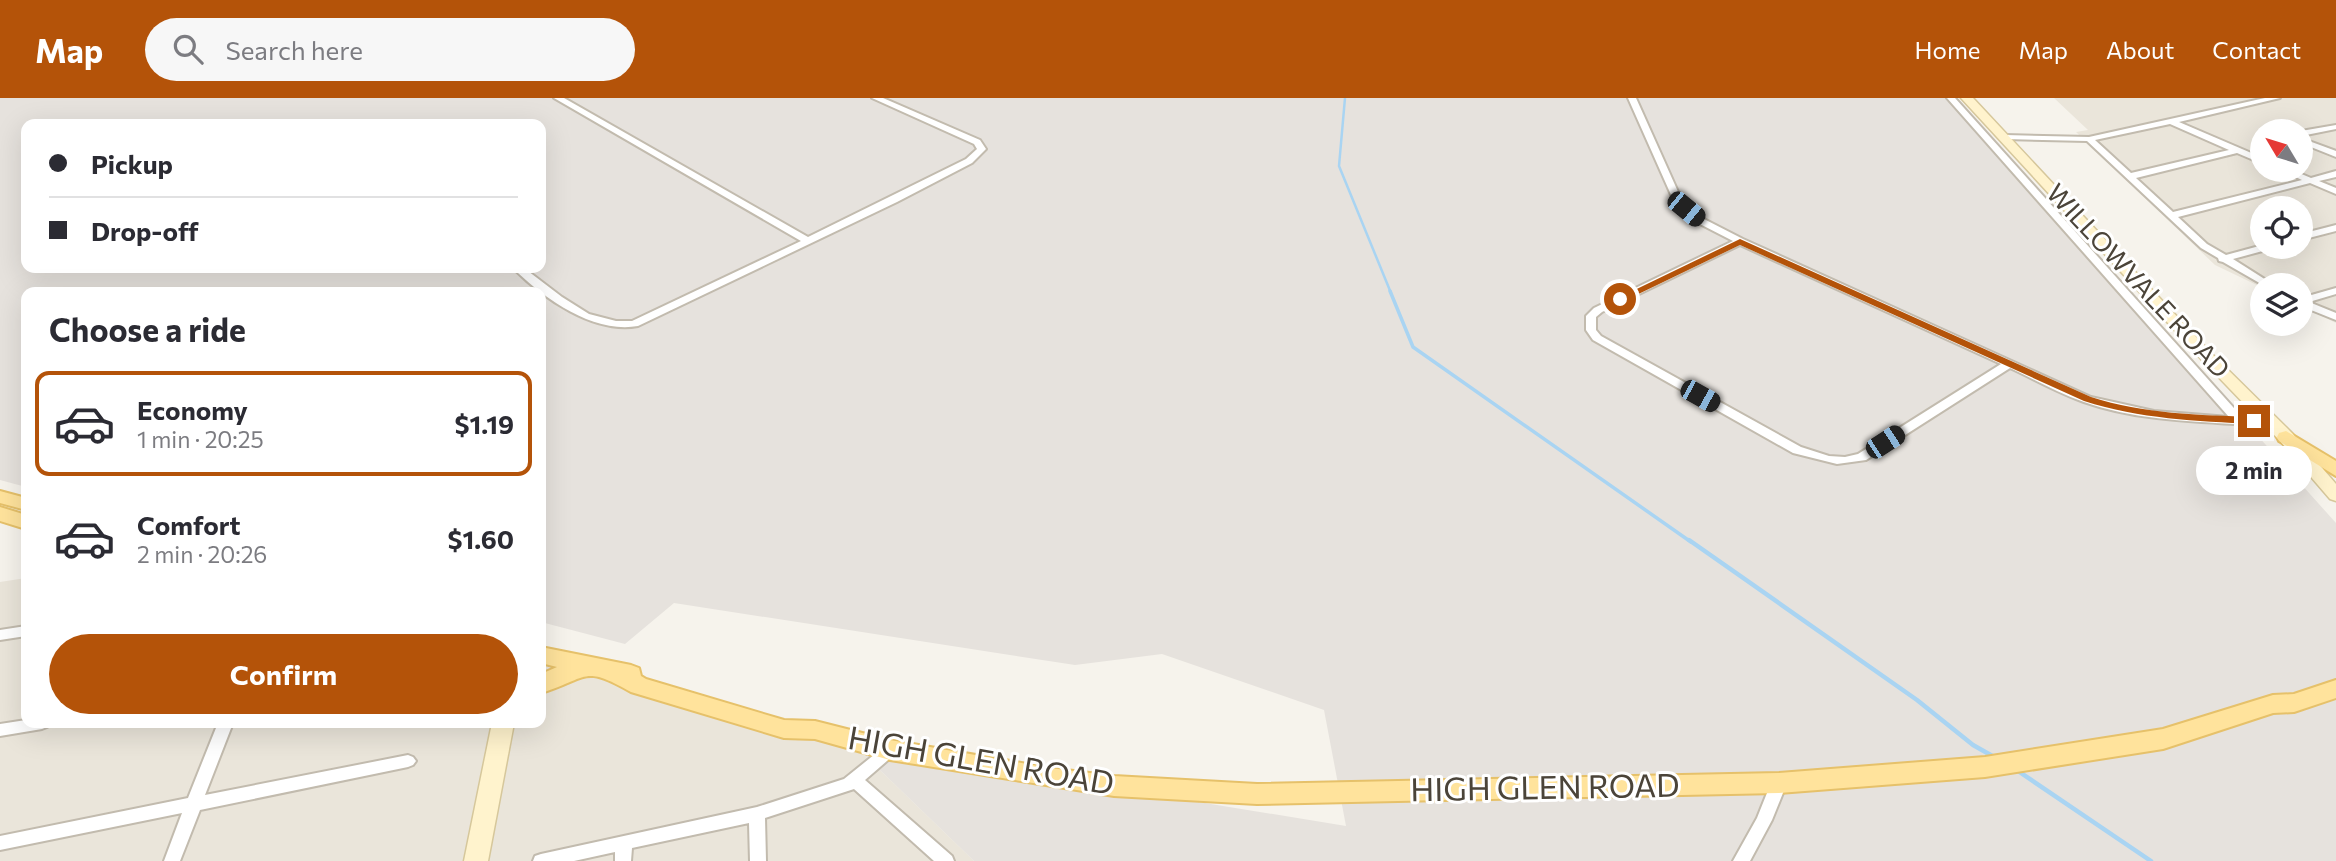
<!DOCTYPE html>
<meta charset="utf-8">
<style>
:root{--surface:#fff;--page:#f7f7f7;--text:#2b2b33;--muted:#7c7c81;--line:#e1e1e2;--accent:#b45309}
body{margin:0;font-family:Commissioner,sans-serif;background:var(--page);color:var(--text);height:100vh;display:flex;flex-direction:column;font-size:26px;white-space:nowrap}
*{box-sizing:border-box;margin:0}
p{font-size:23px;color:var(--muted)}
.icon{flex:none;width:38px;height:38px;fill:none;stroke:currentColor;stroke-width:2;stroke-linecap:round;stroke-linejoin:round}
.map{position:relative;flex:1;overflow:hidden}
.side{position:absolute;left:21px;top:189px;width:525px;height:441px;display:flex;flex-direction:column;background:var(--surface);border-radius:14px;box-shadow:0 7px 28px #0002}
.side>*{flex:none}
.banner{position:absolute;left:21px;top:21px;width:525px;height:154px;border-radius:14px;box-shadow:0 7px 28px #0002;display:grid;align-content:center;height:154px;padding:0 28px;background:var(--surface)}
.needle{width:46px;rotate:308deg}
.controls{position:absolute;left:2250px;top:21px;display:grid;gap:14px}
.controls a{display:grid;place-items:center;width:63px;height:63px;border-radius:50%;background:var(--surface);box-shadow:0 7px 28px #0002;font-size:35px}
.end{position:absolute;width:32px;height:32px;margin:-16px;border:9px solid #b45309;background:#fff;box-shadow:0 0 0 4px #fff}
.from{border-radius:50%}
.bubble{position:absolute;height:49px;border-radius:24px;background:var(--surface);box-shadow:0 7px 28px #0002;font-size:23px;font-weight:700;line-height:49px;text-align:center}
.car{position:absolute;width:21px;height:42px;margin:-21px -10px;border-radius:9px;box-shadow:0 0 5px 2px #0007;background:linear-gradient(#222 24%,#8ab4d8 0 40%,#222 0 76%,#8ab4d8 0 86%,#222 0)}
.banner b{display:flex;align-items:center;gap:24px;height:66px;font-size:26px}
.banner b+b{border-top:2px solid var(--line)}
.banner i{width:18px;height:18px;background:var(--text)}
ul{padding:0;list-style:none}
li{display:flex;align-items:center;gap:21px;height:105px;margin:0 14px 10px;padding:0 14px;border:4px solid transparent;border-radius:14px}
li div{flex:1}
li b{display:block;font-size:26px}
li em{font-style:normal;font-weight:700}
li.on{border-color:var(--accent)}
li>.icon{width:63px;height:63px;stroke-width:1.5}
h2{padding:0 28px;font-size:32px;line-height:84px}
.primary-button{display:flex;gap:14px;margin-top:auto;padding:14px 28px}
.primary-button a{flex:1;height:80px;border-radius:42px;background:var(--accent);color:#fff;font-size:28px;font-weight:700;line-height:80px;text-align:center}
header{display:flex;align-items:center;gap:42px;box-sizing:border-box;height:98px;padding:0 35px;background:var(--accent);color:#fff}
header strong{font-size:33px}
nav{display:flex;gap:38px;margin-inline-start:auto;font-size:24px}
.search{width:490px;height:63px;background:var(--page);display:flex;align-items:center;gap:18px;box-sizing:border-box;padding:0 24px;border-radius:38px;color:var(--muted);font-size:26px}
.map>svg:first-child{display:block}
.residential{fill:#eae5da;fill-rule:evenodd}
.industrial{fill:#e6e2dd;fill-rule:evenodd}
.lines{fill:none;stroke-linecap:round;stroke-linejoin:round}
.stream-far2{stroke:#a9d4f2;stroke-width:2.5}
.stream-far1{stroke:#a9d4f2;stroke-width:3.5}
.stream{stroke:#a9d4f2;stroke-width:4.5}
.street-casing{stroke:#c2bbae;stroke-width:4}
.secondary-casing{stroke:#d6c79b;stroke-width:3}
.primary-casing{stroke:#e6c16a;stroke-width:4}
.street{fill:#fff;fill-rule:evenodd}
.secondary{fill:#fff3cd;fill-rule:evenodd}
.primary{fill:#ffe39c;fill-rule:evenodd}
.route{fill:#b45309}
.labels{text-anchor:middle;stroke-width:6;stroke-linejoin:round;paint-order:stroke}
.street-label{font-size:26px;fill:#4b4439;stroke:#fff}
.near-street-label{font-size:32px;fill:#4b4439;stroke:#fff}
</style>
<header>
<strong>Map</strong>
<div class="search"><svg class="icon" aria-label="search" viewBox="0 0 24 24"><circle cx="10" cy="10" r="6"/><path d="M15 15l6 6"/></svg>Search here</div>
<nav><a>Home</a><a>Map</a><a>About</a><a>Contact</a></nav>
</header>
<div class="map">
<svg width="2336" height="763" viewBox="0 0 2336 763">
<rect width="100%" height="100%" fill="#f6f3ec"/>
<g class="residential">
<path d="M2054,0H2336V225L2301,208V187H2263V190L2215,167L2076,34L2088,32ZM2263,33H2301V72H2263ZM2263,110H2301V149H2263Z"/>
<polygon points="26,480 26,625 541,625 541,561 855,648 974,763 0,763 0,484"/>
</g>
<path class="industrial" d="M0,0H1954L2336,425V763H974L855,648L1346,728L1324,612L1162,556L1075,567L674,505L625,546L541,524V194H26V389L0,382ZM26,26H541V170H26Z"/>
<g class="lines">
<polyline class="stream-far2" points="1345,0 1339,68 1391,195"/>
<polyline class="stream-far1" points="1390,193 1413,249 1691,444"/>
<g class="stream">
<polyline points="1689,442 1917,602 1973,647 1996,660"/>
<polyline points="2018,673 2151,763"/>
</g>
<defs>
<g id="street">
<path d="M554,0H564L808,139L966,61L977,51L974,46L872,0H883L980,42L986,51L972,65L897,104L638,228C593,236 543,200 513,170H524L562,199L589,216L616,223H632L801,143Z"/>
<path d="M1628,0H1636L1679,96L1702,120L1743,141L2091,299L2154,313L2229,319L1947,0H1955L2242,319H2270L2276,323C2267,330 2246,327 2234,326C2184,323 2132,321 2084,304C2058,295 2034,281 2010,270L1866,362L1837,366L1793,355L1593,242L1586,232V218L1594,210L1733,143L1696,124L1672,99ZM1740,147L2001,266L1858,356L1845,359L1829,358L1801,349L1601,238L1596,232V219L1602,214Z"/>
<path d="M2265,0H2280L2179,24L2263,60V66L2237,55L2136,80L2173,114L2302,82L2281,72H2292L2311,80L2336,73V79L2319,83L2336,90V96L2310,85L2178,119L2207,146L2226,157L2263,147L2272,149L2270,151L2233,161L2274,187H2263L2223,164L2219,163L2218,160L2201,150L2087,43L2005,41L2001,39L2005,37L2089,39ZM2170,26L2229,52L2131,75L2095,42Z"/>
<polygon points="2336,27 2336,31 2301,38 2301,33"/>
<polygon points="2301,40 2336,53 2336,59 2301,45"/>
<polygon points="2336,127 2336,133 2301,142 2301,136"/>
<polygon points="2336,190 2336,196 2309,204 2336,215 2336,222 2301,208 2301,200"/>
<polygon points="26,528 26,538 0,542 0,532"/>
<polygon points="26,622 26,625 50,625 47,629 42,631 0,638 0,626"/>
<polygon points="218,625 233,625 205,697 408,657 413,659 416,663 413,667 408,669 200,712 180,763 164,763 182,715 0,752 0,738 188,700"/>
<polygon points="890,646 895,648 898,652 895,656 865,682 952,758 954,763 934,763 854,691 765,720 766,763 750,763 749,725 632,750 631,763 615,763 615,754 574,763 533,763 535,758 541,756 757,709 844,681 885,648"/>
<polygon points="1779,678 1785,680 1787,685 1772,722 1750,763 1733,763 1757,720 1773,680"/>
</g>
<g id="secondary">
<polygon points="1961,0 1973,0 2212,256 2292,335 2336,386 2336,403 2330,401 2280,343 2202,262"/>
<polygon points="492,625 514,625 488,763 464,763"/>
</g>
<g id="primary">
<polygon points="2286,333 2336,363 2336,378 2279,343 2277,339 2279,335"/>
<polygon points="0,393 26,400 26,412 0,405"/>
<polygon points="0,409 26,417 26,431 0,423"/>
<path d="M541,549L631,567L639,570L641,578L646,581L784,622L815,623L890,642L1050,670L1114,678L1257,686L1779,675L1985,659L2163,631L2273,597L2294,596L2336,582V600L2294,614L2273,615L2163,651L1985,679L1779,695L1257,706L1114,698L890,662L815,641L784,640L631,594C582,566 589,580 541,595V576L557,569L541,565Z"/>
</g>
</defs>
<use href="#street" class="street-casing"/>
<use href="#secondary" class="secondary-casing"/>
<use href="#primary" class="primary-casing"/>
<use href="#street" class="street"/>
<use href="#secondary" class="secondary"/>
<use href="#primary" class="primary"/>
</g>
<path class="route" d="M1740,141L2091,299C2144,316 2199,317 2254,319L2260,323L2254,326C2196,323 2140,321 2084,303L1740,147L1624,203L1616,201Z"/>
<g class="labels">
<g class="street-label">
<text transform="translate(2138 183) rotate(47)" y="9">WILLOWVALE ROAD</text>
</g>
<g class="near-street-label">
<text transform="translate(981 663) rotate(10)" y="11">HIGH GLEN ROAD</text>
<text transform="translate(1545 690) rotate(-1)" y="11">HIGH GLEN ROAD</text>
</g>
</g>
</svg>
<div class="controls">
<a><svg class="needle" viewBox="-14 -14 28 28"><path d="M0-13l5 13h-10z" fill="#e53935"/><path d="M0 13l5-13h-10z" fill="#7c7c81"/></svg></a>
<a><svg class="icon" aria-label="locate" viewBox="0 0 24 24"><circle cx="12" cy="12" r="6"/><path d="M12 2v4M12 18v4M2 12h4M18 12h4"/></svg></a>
<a><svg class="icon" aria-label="layers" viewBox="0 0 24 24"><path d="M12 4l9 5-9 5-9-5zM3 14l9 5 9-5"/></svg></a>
</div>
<i class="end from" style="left:1620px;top:201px"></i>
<i class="end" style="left:2254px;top:323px"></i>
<div class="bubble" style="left:2196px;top:348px;width:116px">2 min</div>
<i class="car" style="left:1686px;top:111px;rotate:129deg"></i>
<i class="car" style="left:1700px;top:298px;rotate:119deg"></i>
<i class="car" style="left:1885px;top:344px;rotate:57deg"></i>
<div class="banner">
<b><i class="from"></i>Pickup</b>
<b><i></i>Drop-off</b>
</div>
<section class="side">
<h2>Choose a ride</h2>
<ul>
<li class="on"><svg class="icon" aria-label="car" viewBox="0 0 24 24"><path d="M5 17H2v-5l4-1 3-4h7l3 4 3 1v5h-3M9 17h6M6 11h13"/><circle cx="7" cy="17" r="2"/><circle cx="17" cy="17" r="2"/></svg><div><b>Economy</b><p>1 min · 20:25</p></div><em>$1.19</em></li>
<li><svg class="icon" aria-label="car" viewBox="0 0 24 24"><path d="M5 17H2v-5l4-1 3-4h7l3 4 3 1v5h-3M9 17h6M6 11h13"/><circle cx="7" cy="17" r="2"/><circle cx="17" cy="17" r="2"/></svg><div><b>Comfort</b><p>2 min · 20:26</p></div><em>$1.60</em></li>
</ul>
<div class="primary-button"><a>Confirm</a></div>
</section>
</div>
